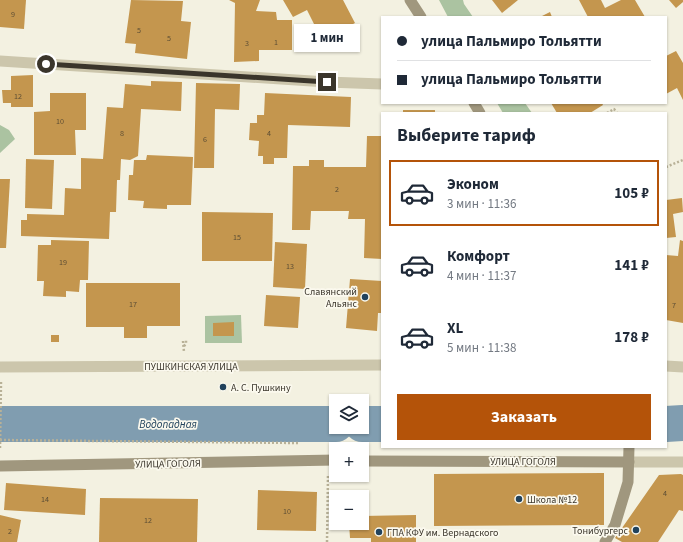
<!DOCTYPE html>
<html lang="ru">
<meta charset="utf-8">
<style>
:root{--surface:#fff;--page:#f6f6f7;--text:#1f2937;--muted:#747a83;--line:#e0e1e3;--accent:#b45309}
body{margin:0;font-family:"Source Sans 3",sans-serif;background:var(--page);color:var(--text);height:100vh;display:flex;flex-direction:column;font-size:15px;white-space:nowrap}
*{box-sizing:border-box;margin:0}
p{font-size:13px;color:var(--muted)}
.icon{flex:none;width:22px;height:22px;fill:none;stroke:currentColor;stroke-width:2;stroke-linecap:round;stroke-linejoin:round}
.map{position:relative;flex:1;overflow:hidden}
.drawer{position:absolute;left:381px;top:112px;width:286px;height:336px;display:flex;flex-direction:column;background:var(--surface);border-radius:0px;box-shadow:0 1px 3px #0004}
.drawer>*{flex:none}
.hud{position:absolute;left:381px;top:16px;width:286px;height:88px;border-radius:0px;box-shadow:0 1px 3px #0004;display:grid;align-content:center;height:88px;padding:0 16px;background:var(--surface)}
.tools{position:absolute;left:329px;top:394px;display:grid;gap:8px}
.tools a{display:grid;place-items:center;width:40px;height:40px;border-radius:0px;background:var(--surface);box-shadow:0 1px 3px #0004;font-size:20px}
.end{position:absolute;width:18px;height:18px;margin:-9px;border:5px solid #3a352b;background:#fff;box-shadow:0 0 0 2px #fff}
.from{border-radius:50%}
.bubble{position:absolute;height:28px;border-radius:0px;background:var(--surface);box-shadow:0 1px 3px #0004;font-size:13px;font-weight:700;line-height:28px;text-align:center}
.hud b{display:flex;align-items:center;gap:14px;height:38px;font-size:15px}
.hud b+b{border-top:1px solid var(--line)}
.hud i{width:10px;height:10px;background:var(--text)}
ul{padding:0;list-style:none}
li{display:flex;align-items:center;gap:12px;height:66px;margin:0 8px 6px;padding:0 8px;border:2px solid transparent;border-radius:0px}
li div{flex:1}
li b{display:block;font-size:15px}
li em{font-style:normal;font-weight:700}
li.selected{border-color:var(--accent)}
li>.icon{width:36px;height:36px;stroke-width:1.5}
h2{padding:0 16px;font-size:18px;line-height:48px}
.cta{display:flex;gap:8px;margin-top:auto;padding:8px 16px}
.cta a{flex:1;height:46px;border-radius:0px;background:var(--accent);color:#fff;font-size:16px;font-weight:700;line-height:46px;text-align:center}
.map>svg:first-child{display:block}
.green{fill:#abc3a1}
.lines{fill:none;stroke-linecap:round;stroke-linejoin:round}
.river{stroke:#809db0;stroke-width:36}
.building{fill:#c4964e}
.path{stroke:#b8b197;stroke-width:2.5;stroke-dasharray:2 2;stroke-linecap:butt}
.pedestrian{stroke:#ccc6ac;stroke-width:11}
.minor{stroke:#ccc6ac;stroke-width:11}
.secondary{stroke:#a0977e;stroke-width:11}
.route{stroke:#3a352b;stroke-width:5}
.poi-dot{fill:#21425c;stroke:#fbf9ee;stroke-width:1.5}
.labels{text-anchor:middle;stroke-width:3.5;stroke-linejoin:round;paint-order:stroke}
.number-label{font-size:8px;fill:#5c4d34}
.poi-label{font-size:10px;fill:#3a352b;stroke:#fbf9ee;text-anchor:start}
.street-label{font-size:10px;fill:#3a352b;stroke:#fbf9ee}
.water-label{font-size:11px;font-style:italic;fill:#21425c;stroke:#fbf9ee}
</style>
<div class="map">
<svg width="683" height="542" viewBox="0 0 683 542">
<rect width="100%" height="100%" fill="#f3f1e1"/>
<g class="green">
<polygon points="439,0 463,0 464,4 473,17 448,17"/>
<polygon points="497,103 525,103 532,113 503,113"/>
<polygon points="0,125 9,130 15,139 0,153"/>
<polygon points="241,315 242,343 205,343 205,316"/>
</g>
<g class="lines">
<g class="river">
<polyline points="0,424 336,424"/>
<polyline points="362,424 382,424"/>
<polyline points="666,424 683,423"/>
</g>
</g>
<g class="building">
<polygon points="0,0 26,0 24,29 0,27"/>
<polygon points="131,0 183,1 181,21 191,22 187,59 135,53 136,44 125,43"/>
<polygon points="229,0 260,0 256,11 276,12 277,20 292,20 292,50 259,50 259,61 234,62 235,3"/>
<polygon points="283,0 343,0 355,23 322,40 307,10 293,17"/>
<polygon points="492,0 518,0 502,13"/>
<polygon points="579,0 601,0 605,8 621,0 635,0 645,17 588,17"/>
<polygon points="669,0 683,0 683,2 676,8"/>
<polygon points="550,12 552,17 540,17"/>
<polygon points="676,51 683,63 683,100 677,88 666,94 666,56"/>
<polygon points="33,75 33,107 11,107 11,103 3,103 2,90 11,90 11,76"/>
<polygon points="151,81 182,82 181,111 141,109 138,156 130,160 121,159 120,180 117,180 116,212 110,212 109,239 21,236 21,220 27,220 27,214 64,215 65,188 81,189 81,158 103,159 107,107 123,108 125,84 151,86"/>
<polygon points="196,83 240,84 239,110 215,109 214,168 194,168"/>
<polygon points="50,93 86,93 86,130 75,130 76,155 34,155 34,112 50,111"/>
<polygon points="265,93 351,97 350,127 288,125 287,158 274,158 274,164 263,164 263,156 258,156 259,141 249,140 250,123 257,123 257,115 264,115"/>
<polygon points="551,103 602,103 603,105 590,113 557,113"/>
<rect x="403" y="110" width="32" height="3"/>
<polygon points="367,136 382,136 382,259 364,258 365,219 348,219 349,211 311,211 310,230 292,230 293,166 309,166 309,160 324,160 324,167 366,167"/>
<polygon points="147,155 193,157 191,205 167,205 167,209 143,208 144,201 128,200 129,175 133,175 134,160 146,160"/>
<polygon points="26,159 54,160 52,209 25,208"/>
<polygon points="0,179 10,179 6,248 0,248"/>
<polygon points="682,198 683,212 673,214 676,237 666,238 666,200"/>
<polygon points="202,212 273,213 272,261 202,261"/>
<polygon points="51,240 89,241 88,280 80,280 79,292 66,291 66,297 43,296 44,281 37,281 38,245 51,245"/>
<polygon points="680,240 683,241 683,323 666,320 666,255 678,256"/>
<polygon points="275,242 307,244 305,289 273,287"/>
<polygon points="350,279 382,281 382,313 378,313 377,331 346,328"/>
<polygon points="86,283 180,283 180,326 147,326 147,338 124,338 124,327 86,327"/>
<polygon points="266,295 300,297 298,328 264,326"/>
<polygon points="234,322 234,336 213,336 213,323"/>
<rect x="51" y="335" width="8" height="7"/>
<polygon points="604,473 604,525 434,526 434,474"/>
<polygon points="681,474 683,475 683,511 679,510 658,542 622,542 615,538 659,475"/>
<polygon points="6,483 86,489 85,515 4,510"/>
<polygon points="258,490 317,492 316,531 257,530"/>
<polygon points="100,498 198,499 197,542 99,542"/>
<polygon points="0,515 21,520 17,542 0,542"/>
<polygon points="416,515 416,542 371,542 371,538 350,538 349,523 362,523 362,516"/>
</g>
<g class="lines">
<g class="path">
<polyline points="607,113 614,109 617,113"/>
<polyline points="666,167 683,160"/>
<polyline points="183,341 184,352"/>
<polyline points="184,346 186,344 186,340"/>
<polyline points="0,440 298,443"/>
<polyline points="341,444 362,444"/>
<polyline points="0,448 1,382"/>
<polyline points="327,542 328,475"/>
</g>
<g class="pedestrian">
<polyline points="666,366 683,367"/>
<polyline points="0,367 382,365"/>
</g>
<g class="minor">
<polyline points="0,61 327,82 382,84"/>
<polyline points="629,462 683,462"/>
</g>
<g class="secondary">
<polyline points="410,0 421,17"/>
<polyline points="474,103 480,113"/>
<polyline points="362,461 629,462"/>
<polyline points="0,466 336,460"/>
<polyline points="605,542 615,525 628,482 629,447"/>
</g>
</g>
<g class="lines">
<polyline class="route" points="46,64 327,82"/>
</g>
<g class="poi-dot">
<circle cx="365" cy="297" r="4"/>
<circle cx="223" cy="387" r="4"/>
<circle cx="519" cy="499" r="4"/>
<circle cx="636" cy="530" r="4"/>
<circle cx="379" cy="532" r="4"/>
</g>
<g class="labels">
<g class="number-label">
<text x="13" y="17">9</text>
<text x="139" y="33">5</text>
<text x="169" y="41">5</text>
<text x="276" y="45">1</text>
<text x="247" y="46">3</text>
<text x="18" y="99">12</text>
<text x="60" y="124">10</text>
<text x="122" y="136">8</text>
<text x="269" y="136">4</text>
<text x="205" y="142">6</text>
<text x="337" y="192">2</text>
<text x="237" y="240">15</text>
<text x="63" y="265">19</text>
<text x="290" y="269">13</text>
<text x="133" y="307">17</text>
<text x="674" y="308">7</text>
<text x="665" y="496">4</text>
<text x="45" y="502">14</text>
<text x="287" y="514">10</text>
<text x="148" y="523">12</text>
<text x="10" y="534">2</text>
</g>
<g class="poi-label">
<text x="357" y="295" text-anchor="end">Славянский<tspan x="357" dy="12">Альянс</tspan></text>
<text x="231" y="391">А. С. Пушкину</text>
<text x="527" y="503">Школа №12</text>
<text x="628" y="534" text-anchor="end">Тонибургерс</text>
<text x="387" y="536">ГПА КФУ им. Вернадского</text>
</g>
<g class="street-label">
<text x="191" y="370">ПУШКИНСКАЯ УЛИЦА</text>
<text x="523" y="465">УЛИЦА ГОГОЛЯ</text>
<text transform="translate(168 463) rotate(-1)" y="4">УЛИЦА ГОГОЛЯ</text>
</g>
<g class="water-label">
<text x="168" y="428">Водопадная</text>
</g>
</g>
</svg>
<div class="tools">
<a><svg class="icon" aria-label="layers" viewBox="0 0 24 24"><path d="M12 4l9 5-9 5-9-5zM3 14l9 5 9-5"/></svg></a>
<a>+</a>
<a>−</a>
</div>
<i class="end from" style="left:46px;top:64px"></i>
<i class="end" style="left:327px;top:82px"></i>
<div class="bubble" style="left:294px;top:24px;width:66px">1 мин</div>
<div class="hud">
<b><i class="from"></i>улица Пальмиро Тольятти</b>
<b><i></i>улица Пальмиро Тольятти</b>
</div>
<section class="drawer">
<h2>Выберите тариф</h2>
<ul>
<li class="selected"><svg class="icon" aria-label="car" viewBox="0 0 24 24"><path d="M5 17H2v-5l4-1 3-4h7l3 4 3 1v5h-3M9 17h6M6 11h13"/><circle cx="7" cy="17" r="2"/><circle cx="17" cy="17" r="2"/></svg><div><b>Эконом</b><p>3 мин · 11:36</p></div><em>105 ₽</em></li>
<li><svg class="icon" aria-label="car" viewBox="0 0 24 24"><path d="M5 17H2v-5l4-1 3-4h7l3 4 3 1v5h-3M9 17h6M6 11h13"/><circle cx="7" cy="17" r="2"/><circle cx="17" cy="17" r="2"/></svg><div><b>Комфорт</b><p>4 мин · 11:37</p></div><em>141 ₽</em></li>
<li><svg class="icon" aria-label="car" viewBox="0 0 24 24"><path d="M5 17H2v-5l4-1 3-4h7l3 4 3 1v5h-3M9 17h6M6 11h13"/><circle cx="7" cy="17" r="2"/><circle cx="17" cy="17" r="2"/></svg><div><b>XL</b><p>5 мин · 11:38</p></div><em>178 ₽</em></li>
</ul>
<div class="cta"><a>Заказать</a></div>
</section>
</div>
